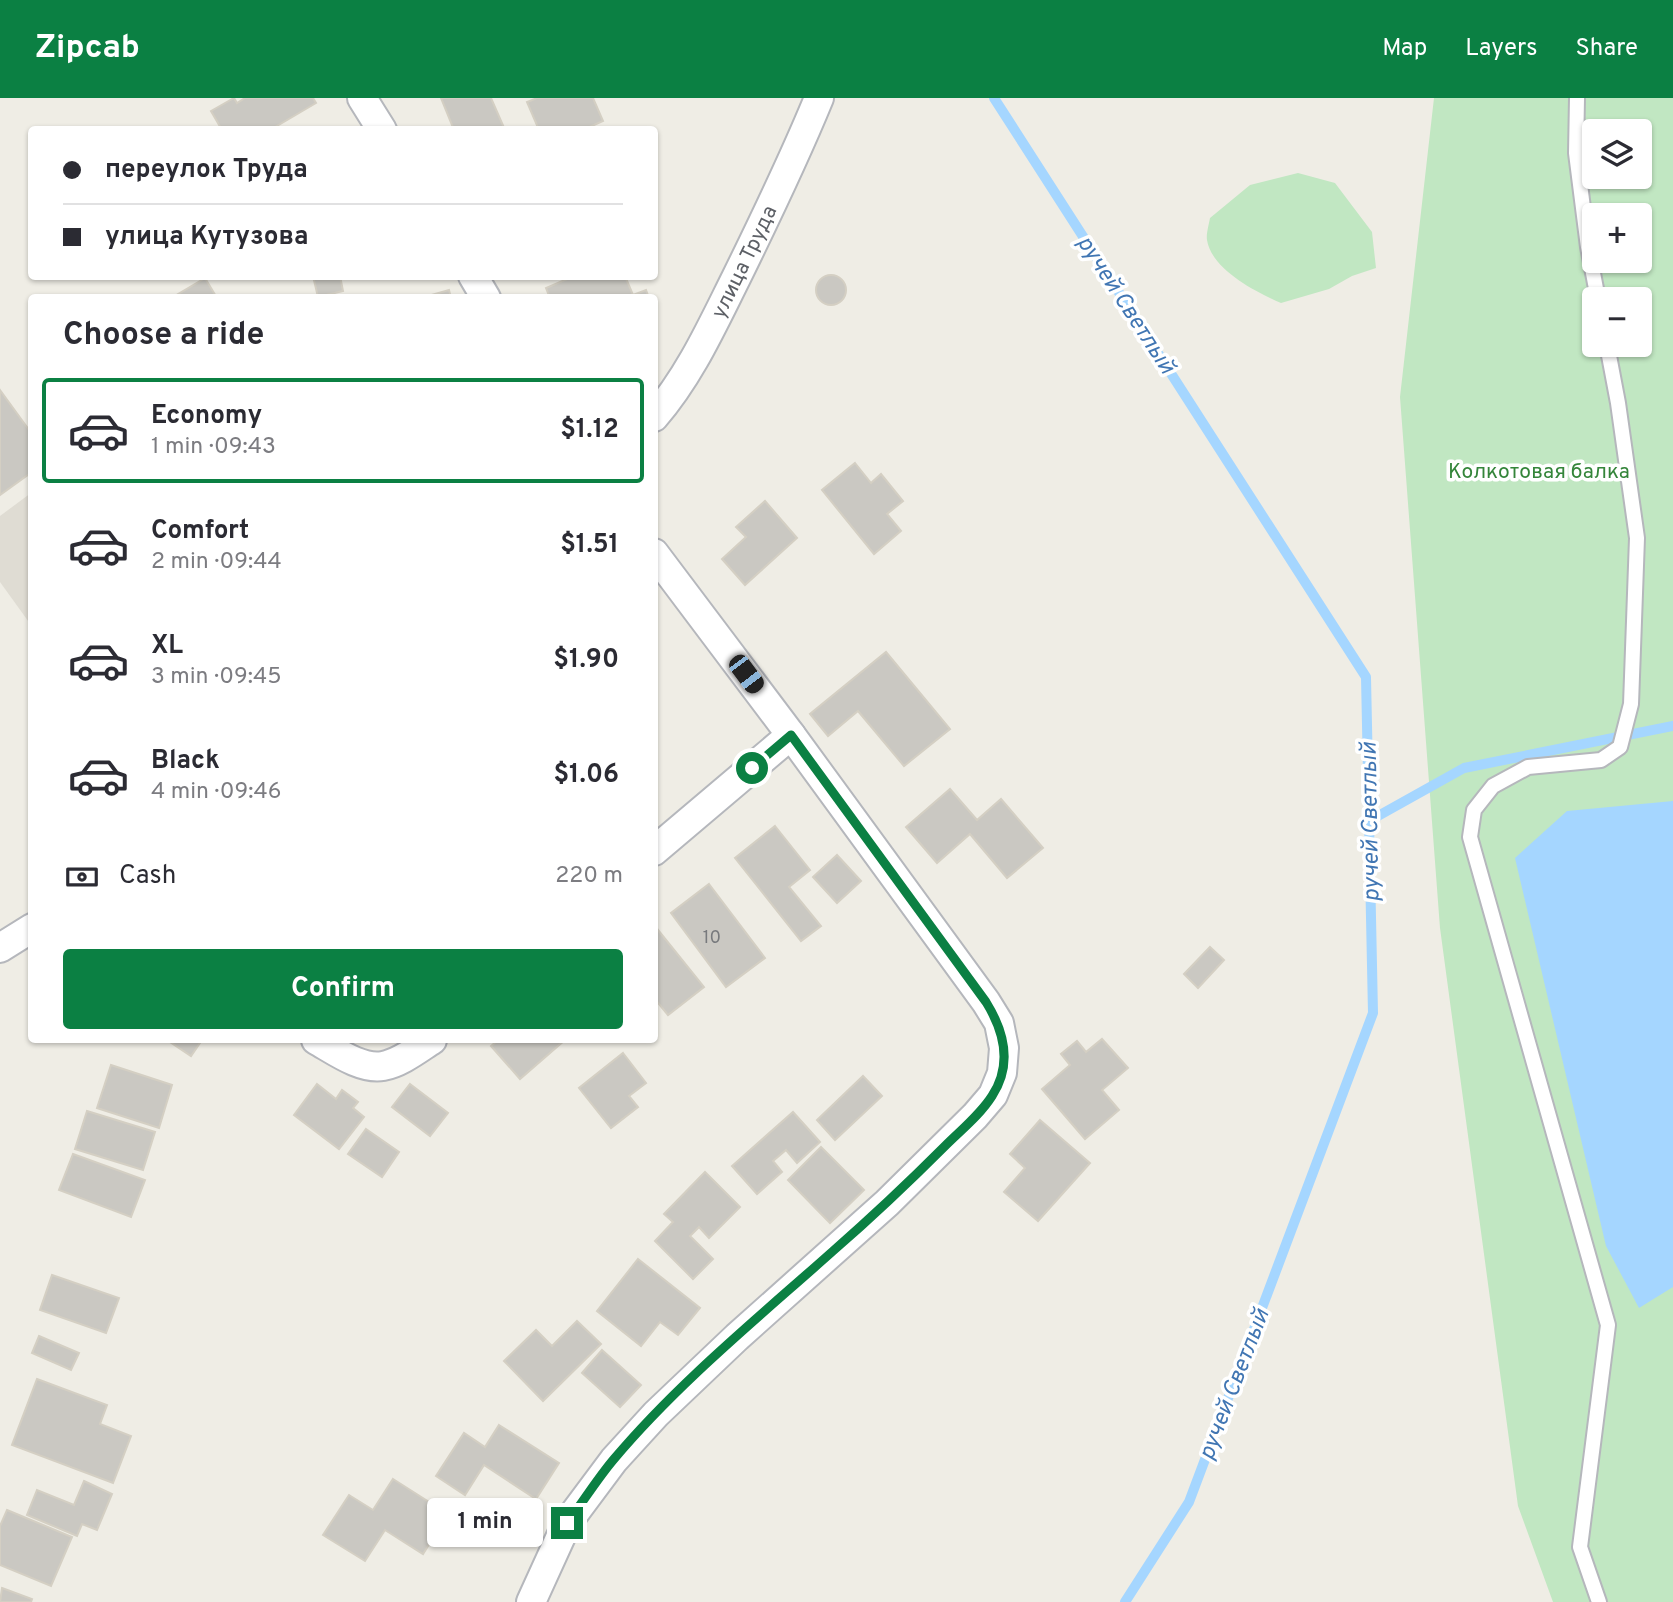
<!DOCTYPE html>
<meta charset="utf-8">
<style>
:root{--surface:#fff;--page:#f2f2f3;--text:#2b2b33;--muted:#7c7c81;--line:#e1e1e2;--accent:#0b8043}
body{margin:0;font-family:Overpass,sans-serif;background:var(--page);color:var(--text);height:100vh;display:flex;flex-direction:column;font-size:26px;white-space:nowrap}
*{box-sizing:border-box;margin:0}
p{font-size:23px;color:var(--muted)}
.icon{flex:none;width:38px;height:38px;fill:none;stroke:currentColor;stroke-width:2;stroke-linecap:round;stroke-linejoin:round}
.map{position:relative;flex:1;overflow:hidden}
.drawer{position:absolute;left:28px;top:196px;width:630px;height:749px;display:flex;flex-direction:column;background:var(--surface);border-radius:7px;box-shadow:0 2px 5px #0004}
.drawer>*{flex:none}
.top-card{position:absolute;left:28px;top:28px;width:630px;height:154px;border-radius:7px;box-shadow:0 2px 5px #0004;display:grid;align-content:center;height:154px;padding:0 35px;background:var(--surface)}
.fabs{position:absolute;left:1582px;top:21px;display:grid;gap:14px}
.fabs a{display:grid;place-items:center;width:70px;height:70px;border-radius:7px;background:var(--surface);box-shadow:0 2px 5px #0004;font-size:35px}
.end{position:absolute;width:32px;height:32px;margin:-16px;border:9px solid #0b8043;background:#fff;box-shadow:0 0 0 4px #fff}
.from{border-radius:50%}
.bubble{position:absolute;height:49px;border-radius:7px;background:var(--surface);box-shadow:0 2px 5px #0004;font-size:23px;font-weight:700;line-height:49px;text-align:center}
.car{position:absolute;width:21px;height:42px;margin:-21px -10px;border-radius:9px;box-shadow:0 0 5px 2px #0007;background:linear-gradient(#222 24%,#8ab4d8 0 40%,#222 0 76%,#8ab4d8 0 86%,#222 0)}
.top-card b{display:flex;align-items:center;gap:24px;height:66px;font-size:26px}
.top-card b+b{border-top:2px solid var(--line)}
.top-card i{width:18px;height:18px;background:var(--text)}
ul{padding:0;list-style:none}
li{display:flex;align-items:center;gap:21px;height:105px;margin:0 14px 10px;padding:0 21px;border:4px solid transparent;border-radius:7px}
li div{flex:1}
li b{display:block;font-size:26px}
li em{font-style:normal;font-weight:700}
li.current{border-color:var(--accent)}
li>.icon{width:63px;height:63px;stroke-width:1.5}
h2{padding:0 35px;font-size:32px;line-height:84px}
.pay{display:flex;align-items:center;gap:18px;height:77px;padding:0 35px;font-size:26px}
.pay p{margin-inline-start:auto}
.action{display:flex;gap:14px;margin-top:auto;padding:14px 35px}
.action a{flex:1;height:80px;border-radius:7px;background:var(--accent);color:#fff;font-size:28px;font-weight:700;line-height:80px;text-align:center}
header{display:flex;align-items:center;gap:42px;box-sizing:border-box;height:98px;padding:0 35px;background:var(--accent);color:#fff}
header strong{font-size:33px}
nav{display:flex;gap:38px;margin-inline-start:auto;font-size:24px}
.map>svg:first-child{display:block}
.education{fill:#dfdcd3}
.green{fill:#c1e7c2;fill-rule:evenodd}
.water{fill:#a5d6ff}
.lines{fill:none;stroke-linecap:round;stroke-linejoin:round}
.stream{stroke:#a5d6ff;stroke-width:10}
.building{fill:#cac8c2;stroke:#d4cfc3;stroke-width:2}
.service-casing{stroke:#b5b7bc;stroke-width:18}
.minor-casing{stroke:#b5b7bc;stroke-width:32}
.service{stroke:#fff;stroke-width:14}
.minor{stroke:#fff;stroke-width:28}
.route{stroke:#0b8043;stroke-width:9}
.labels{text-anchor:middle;stroke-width:7;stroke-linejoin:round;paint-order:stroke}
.number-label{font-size:18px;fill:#787a7d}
.street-label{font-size:21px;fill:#5d6066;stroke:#fff}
.park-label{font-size:21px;fill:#34853a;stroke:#fff}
.water-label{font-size:23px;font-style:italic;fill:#4176b3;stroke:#fff}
</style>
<header>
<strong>Zipcab</strong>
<nav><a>Map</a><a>Layers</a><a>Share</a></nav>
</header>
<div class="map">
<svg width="1673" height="1504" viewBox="0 0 1673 1504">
<rect width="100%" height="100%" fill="#efede5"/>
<polygon class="education" points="31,395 31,527 0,484 0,418"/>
<g class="green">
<path d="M1434,0H1673V1504H1553L1518,1408L1440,830L1400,299ZM1594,33H1640V79H1594ZM1594,117H1640V163H1594ZM1594,201H1640V247H1594Z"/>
<path d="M1298,75L1335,85L1372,134L1376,170L1352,178L1329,191L1281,205C1256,194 1212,172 1207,142C1206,136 1209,126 1210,120L1250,87Z"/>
</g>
<polygon class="water" points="1673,703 1673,1189 1639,1210 1606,1148 1515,760 1567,713"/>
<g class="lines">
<g class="stream">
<polyline points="994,0 1366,579 1373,915 1189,1404 1125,1504"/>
<polyline points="1369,723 1464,670 1673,628"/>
</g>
</g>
<g class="building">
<polygon points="234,0 237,5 245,0 313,0 316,5 270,32 222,32 211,13"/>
<polygon points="441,0 491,0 505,32 454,32"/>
<polygon points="537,0 593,0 603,23 583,32 539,32 527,4"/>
<circle cx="831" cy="192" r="15"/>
<polygon points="313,178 340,178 343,193 318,199"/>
<polygon points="574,178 625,178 633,197 646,192 649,200 550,200 546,190"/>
<polygon points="205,180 217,200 176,200 175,198"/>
<polygon points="449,192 451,200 421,200"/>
<polygon points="0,292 32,336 32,374 0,397"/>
<polygon points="855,365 871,385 881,376 903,403 887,416 901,433 874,456 822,392"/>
<polygon points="765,403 797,440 745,487 722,461 746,439 736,429"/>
<polygon points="886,554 950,631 904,668 858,613 828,638 810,616"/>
<polygon points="950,691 977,722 1001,701 1043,750 1007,780 970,736 937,765 906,729"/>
<polygon points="775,728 810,772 789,789 821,828 801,843 735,760"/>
<polygon points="837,757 861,783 837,805 813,779"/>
<polygon points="709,786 765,860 726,889 671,815"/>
<polygon points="654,827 704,889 668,917 654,900"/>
<polygon points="1210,849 1224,862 1198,890 1184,876"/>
<polygon points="1102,941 1128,970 1102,992 1119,1012 1085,1041 1042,991 1070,967 1061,956 1077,943 1086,954"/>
<polygon points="167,942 202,942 191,958"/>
<polygon points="498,942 565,942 520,981 491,948"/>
<polygon points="623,955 646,985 629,998 638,1009 611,1030 579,990"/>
<polygon points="111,967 172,987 159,1030 97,1010"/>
<polygon points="863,978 882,998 835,1042 817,1022"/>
<polygon points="317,986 336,1001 342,992 358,1004 353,1010 364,1019 339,1051 294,1017"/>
<polygon points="410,986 448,1015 430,1038 392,1009"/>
<polygon points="87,1013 155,1034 143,1072 75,1051"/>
<polygon points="793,1014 820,1044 797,1065 786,1052 773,1063 782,1074 757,1096 732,1068"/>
<polygon points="1040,1022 1090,1065 1038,1123 1004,1094 1025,1070 1010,1056"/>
<polygon points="366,1031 399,1054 382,1079 348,1056"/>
<polygon points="821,1049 864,1092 830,1125 788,1082"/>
<polygon points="73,1056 145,1082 131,1119 59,1092"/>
<polygon points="705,1074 740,1109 709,1140 699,1129 690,1138 713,1161 693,1181 655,1143 673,1124 664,1116"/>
<polygon points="638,1161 700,1210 678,1237 660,1224 641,1248 597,1213"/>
<polygon points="52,1177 119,1200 106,1235 40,1212"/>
<polygon points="577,1223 601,1246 543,1303 504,1263 536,1232 552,1248"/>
<polygon points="39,1238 79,1255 71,1272 32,1255"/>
<polygon points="602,1252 641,1287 620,1309 582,1275"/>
<polygon points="37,1281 107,1307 100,1326 131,1338 113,1385 12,1347"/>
<polygon points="499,1327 559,1365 536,1401 484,1367 465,1397 436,1378 464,1335 485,1349"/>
<polygon points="393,1381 448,1416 423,1456 385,1432 365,1463 323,1437 349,1397 373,1412"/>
<polygon points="84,1383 112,1396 97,1432 82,1426 77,1438 27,1417 37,1392 74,1407"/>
<polygon points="7,1412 72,1439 51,1488 0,1467 0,1428"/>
<polygon points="2,1490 32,1501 31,1504 0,1504"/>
</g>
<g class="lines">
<defs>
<g id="service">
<polyline points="1577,0 1576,55 1588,149 1598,201"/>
<polyline points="1599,1504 1580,1449 1608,1227 1470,739 1474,712 1493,688 1528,669 1601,662 1620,649 1631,606 1637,440 1618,305 1607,247"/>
</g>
<g id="minor">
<polyline points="362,0 382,32"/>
<polyline points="473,178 486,200"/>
<path id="s1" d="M654,319C689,279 712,228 736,180C765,121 794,61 819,0"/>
<polyline points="654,753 791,637"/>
<polyline points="0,850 32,830"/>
<path d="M316,942C334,952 361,972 383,968C400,965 418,951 432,942"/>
<polyline points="531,1504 567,1425 614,1362 656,1316 737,1239 887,1105 975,1018 993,997 1002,975 1004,950 999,925 986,904 791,637 654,455"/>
</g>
</defs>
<use href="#service" class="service-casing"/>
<use href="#minor" class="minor-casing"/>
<use href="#service" class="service"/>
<use href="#minor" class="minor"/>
</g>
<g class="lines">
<path class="route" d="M567,1425C583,1404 597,1381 614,1361C678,1285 759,1219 833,1153C872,1119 909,1084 945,1048C961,1032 980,1017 992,998C1013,966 1004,933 986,904L791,637L752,670"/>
</g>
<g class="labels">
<g class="number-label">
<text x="712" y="845">10</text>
</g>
<g class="street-label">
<text dy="7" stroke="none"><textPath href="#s1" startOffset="180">улица Труда</textPath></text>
</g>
<g class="park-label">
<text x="1539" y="380">Колкотовая балка</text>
</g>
<g class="water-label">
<text transform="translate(1127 206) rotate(57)" y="8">ручей Светлый</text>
<text transform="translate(1369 724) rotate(-91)" y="8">ручей Светлый</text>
<text transform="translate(1233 1286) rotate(-69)" y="8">ручей Светлый</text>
</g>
</g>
</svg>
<div class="fabs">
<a><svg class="icon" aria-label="layers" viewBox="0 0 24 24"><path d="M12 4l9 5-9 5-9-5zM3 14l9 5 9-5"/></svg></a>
<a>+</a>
<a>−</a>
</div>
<i class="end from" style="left:752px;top:670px"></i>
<i class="end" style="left:567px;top:1425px"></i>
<div class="bubble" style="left:427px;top:1400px;width:116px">1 min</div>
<i class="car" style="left:746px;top:576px;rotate:143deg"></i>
<div class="top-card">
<b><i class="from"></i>переулок Труда</b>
<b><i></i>улица Кутузова</b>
</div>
<section class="drawer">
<h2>Choose a ride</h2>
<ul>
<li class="current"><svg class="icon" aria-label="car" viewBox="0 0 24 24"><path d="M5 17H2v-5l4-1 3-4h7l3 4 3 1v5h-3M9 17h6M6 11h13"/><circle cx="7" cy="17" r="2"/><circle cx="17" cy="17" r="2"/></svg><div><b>Economy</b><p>1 min · 09:43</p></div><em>$1.12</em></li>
<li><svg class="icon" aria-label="car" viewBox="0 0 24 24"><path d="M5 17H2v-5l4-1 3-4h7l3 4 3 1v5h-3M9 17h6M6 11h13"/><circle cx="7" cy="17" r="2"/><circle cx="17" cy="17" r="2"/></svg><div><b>Comfort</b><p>2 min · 09:44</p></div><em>$1.51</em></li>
<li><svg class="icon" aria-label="car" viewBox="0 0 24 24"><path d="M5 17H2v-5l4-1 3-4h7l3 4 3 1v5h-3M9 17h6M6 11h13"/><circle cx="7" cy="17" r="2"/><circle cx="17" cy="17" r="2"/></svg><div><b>XL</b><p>3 min · 09:45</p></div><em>$1.90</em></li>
<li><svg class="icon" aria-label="car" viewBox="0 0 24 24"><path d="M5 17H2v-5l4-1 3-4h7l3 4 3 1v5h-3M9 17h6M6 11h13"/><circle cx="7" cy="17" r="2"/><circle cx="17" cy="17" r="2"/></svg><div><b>Black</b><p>4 min · 09:46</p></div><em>$1.06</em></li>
</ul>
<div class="pay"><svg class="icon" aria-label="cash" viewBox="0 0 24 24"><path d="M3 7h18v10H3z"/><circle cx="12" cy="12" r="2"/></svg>Cash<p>220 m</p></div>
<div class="action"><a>Confirm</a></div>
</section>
</div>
